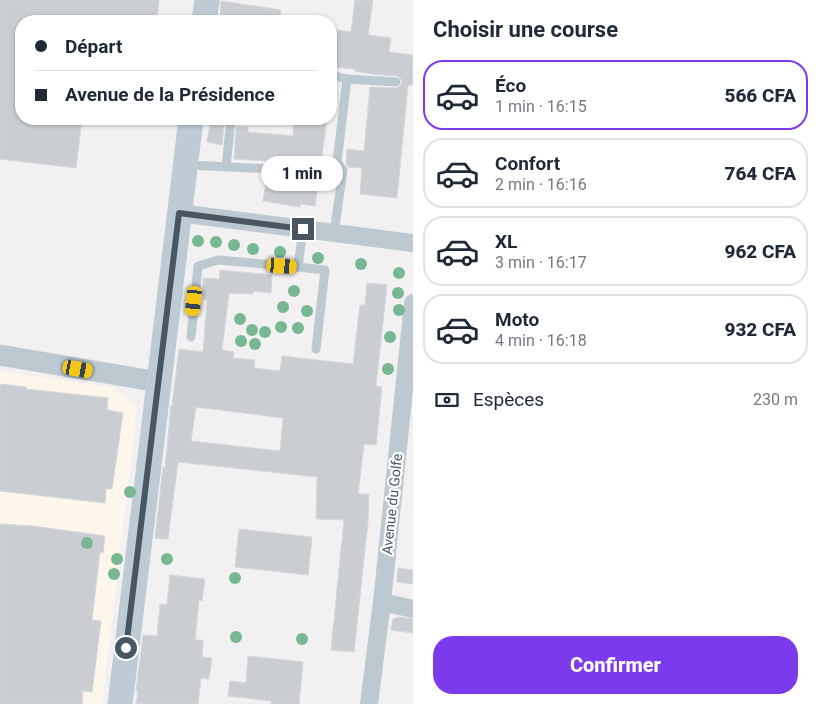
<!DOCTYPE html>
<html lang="fr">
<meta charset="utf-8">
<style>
:root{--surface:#fff;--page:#f6f6f7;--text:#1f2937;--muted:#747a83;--line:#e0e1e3;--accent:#7c3aed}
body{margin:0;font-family:Roboto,sans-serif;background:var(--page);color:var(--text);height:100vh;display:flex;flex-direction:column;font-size:19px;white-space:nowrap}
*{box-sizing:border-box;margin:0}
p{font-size:16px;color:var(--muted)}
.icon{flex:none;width:28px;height:28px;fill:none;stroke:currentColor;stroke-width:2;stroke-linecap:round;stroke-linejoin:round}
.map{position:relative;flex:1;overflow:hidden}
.drawer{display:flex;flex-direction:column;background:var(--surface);width:405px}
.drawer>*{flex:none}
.guide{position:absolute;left:15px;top:15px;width:322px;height:110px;border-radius:20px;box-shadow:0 1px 4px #0004;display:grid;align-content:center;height:110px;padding:0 20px;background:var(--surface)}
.end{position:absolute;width:22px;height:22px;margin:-11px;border:6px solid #475660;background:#fff;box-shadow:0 0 0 2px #fff}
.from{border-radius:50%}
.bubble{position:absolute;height:35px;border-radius:18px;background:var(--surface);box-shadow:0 1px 4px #0004;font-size:16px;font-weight:800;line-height:35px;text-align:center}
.car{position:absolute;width:15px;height:30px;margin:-15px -8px;border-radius:6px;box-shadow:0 0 4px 1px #0007;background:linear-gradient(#f5c518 24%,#345 0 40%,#f5c518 0 76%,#345 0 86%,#f5c518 0)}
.guide b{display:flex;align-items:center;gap:18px;height:48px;font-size:19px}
.guide b+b{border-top:1px solid var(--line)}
.guide i{width:12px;height:12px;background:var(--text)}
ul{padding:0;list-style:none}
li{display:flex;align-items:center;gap:15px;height:70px;margin:0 10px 8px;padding:0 10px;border:2px solid var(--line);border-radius:20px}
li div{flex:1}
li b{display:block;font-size:19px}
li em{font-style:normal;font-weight:800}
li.current{border-color:var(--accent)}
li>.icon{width:45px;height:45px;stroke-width:1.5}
h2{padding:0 20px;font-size:22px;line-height:60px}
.pay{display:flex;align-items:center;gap:12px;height:55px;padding:0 20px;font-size:19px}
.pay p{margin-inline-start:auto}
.button{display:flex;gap:10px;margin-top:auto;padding:10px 20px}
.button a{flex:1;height:58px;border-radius:20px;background:var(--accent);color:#fff;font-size:20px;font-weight:800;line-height:58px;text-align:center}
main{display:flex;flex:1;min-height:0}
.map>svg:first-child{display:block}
.commercial{fill:#fdf6ea}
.building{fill:#caced3;stroke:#d4d7dc;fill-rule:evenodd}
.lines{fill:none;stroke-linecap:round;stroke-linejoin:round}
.service{stroke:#bdc9d1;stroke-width:9}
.minor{stroke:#bdc9d1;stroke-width:18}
.tertiary{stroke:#bdc9d1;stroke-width:21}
.secondary{stroke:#bdcbd5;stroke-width:25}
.tree{fill:#77b791}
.route{stroke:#475660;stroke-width:6}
.labels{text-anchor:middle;stroke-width:4.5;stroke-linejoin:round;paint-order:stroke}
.street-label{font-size:14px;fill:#475660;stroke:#fff}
</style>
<main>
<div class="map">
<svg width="413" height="704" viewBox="0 0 413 704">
<rect width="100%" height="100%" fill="#f3f0f1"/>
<polygon class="commercial" points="0,371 115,388 137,408 102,704 0,704"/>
<g class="building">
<polygon points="0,0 159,0 157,21 21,21 21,119 82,119 76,168 0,159"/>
<polygon points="355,0 373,0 368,35 391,38 389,52 413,55 413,85 408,85 397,198 360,194 362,168 348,167 346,163 347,149 364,151 370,87 396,88 399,87 402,83 401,79 397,76 372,74 355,71 355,69 331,67 331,29 351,32"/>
<polygon points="221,1 281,10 279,21 220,21"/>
<polygon points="294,119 327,119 315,206 301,204 300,207 263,201 267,175 277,174 280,170 279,166 269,161 234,159 236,127 248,127 248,132 293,136"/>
<polygon points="210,124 224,126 222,145 207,142"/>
<path d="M220,270L272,275L271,293L253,291V294L229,293L222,350L234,352L233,358L255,360L254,368L280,371L282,356L353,364L360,305H365L367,283L387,285L376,386L382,387L376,445L364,444L358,494H369L368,521L354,652L331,650L344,520L316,519L317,477L178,462L168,539L155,538L163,467L165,468L171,406H172L179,349L203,352L207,300L203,299V278L219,279ZM196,407L283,418L280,451L191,441Z"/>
<polygon points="0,384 26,387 26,389 108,398 107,410 123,413 112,489 106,489 105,503 0,491"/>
<polygon points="0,524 33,526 105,536 103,553 100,552 92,620 101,621 92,692 83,691 82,704 0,704"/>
<polygon points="239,529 312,537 308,575 235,567"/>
<polygon points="398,568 413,570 413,584 397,582"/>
<polygon points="170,575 205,579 202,601 199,600 195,640 203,640 202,657 212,658 209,679 201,678 198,704 136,704 138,691 136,691 143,635 157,636 160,604 167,605"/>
<polygon points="399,617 413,619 413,633 391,630 393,619"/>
<polygon points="248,656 303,662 299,704 271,704 271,701 228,696 230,681 246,683"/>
</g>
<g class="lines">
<g class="service">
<polyline points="331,75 347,79 396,82"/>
<polyline points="188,165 274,169"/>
<polyline points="226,167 231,119"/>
<polyline points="303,229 298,267 325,270 316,349"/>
<polyline points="334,233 343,170 337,162 347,79"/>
<polyline points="191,337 198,266 218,260 298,267"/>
</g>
<g class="minor">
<polyline points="179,213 413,243"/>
<polyline points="382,602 413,609"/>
<polyline points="369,704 382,602 413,303"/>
</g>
<polyline class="tertiary" points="0,355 159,382"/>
<g class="secondary">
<polyline points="204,21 207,0"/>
<polyline points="120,704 191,119"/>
</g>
</g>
<g class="tree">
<circle cx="198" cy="241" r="6"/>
<circle cx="216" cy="242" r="6"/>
<circle cx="234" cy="245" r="6"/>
<circle cx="253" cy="249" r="6"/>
<circle cx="280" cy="252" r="6"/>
<circle cx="318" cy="258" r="6"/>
<circle cx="361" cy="264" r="6"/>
<circle cx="399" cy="273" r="6"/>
<circle cx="294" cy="291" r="6"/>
<circle cx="398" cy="293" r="6"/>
<circle cx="283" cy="307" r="6"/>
<circle cx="399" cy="310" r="6"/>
<circle cx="307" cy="311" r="6"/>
<circle cx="240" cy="319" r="6"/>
<circle cx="281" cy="327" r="6"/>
<circle cx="298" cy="328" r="6"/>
<circle cx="252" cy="330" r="6"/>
<circle cx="265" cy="332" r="6"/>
<circle cx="390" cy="337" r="6"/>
<circle cx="241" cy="341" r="6"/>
<circle cx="255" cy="344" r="6"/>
<circle cx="388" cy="369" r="6"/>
<circle cx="130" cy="492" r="6"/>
<circle cx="87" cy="543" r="6"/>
<circle cx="117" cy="559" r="6"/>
<circle cx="167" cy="559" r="6"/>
<circle cx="114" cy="574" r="6"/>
<circle cx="235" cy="578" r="6"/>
<circle cx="236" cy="637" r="6"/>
<circle cx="302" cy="639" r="6"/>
</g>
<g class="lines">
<polyline class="route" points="126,648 179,213 303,229"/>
</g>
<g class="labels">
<g class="street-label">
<text transform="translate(392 504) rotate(-84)" y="5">Avenue du Golfe</text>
</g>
</g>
</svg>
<i class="end from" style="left:126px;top:648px"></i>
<i class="end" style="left:303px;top:229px"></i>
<div class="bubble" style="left:261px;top:156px;width:82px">1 min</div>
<i class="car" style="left:282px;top:266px;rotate:94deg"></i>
<i class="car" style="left:194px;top:301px;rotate:186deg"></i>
<i class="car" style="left:78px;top:369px;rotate:100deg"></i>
<div class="guide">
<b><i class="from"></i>Départ</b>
<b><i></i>Avenue de la Présidence</b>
</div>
</div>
<section class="drawer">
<h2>Choisir une course</h2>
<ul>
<li class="current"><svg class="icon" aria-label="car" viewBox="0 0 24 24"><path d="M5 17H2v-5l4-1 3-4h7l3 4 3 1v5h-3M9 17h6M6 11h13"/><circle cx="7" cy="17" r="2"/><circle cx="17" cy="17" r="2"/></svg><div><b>Éco</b><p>1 min · 16:15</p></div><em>566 CFA</em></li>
<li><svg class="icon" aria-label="car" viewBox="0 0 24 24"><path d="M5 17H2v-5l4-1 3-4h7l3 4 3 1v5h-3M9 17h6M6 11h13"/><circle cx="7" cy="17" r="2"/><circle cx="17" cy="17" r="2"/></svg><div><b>Confort</b><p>2 min · 16:16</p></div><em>764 CFA</em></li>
<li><svg class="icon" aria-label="car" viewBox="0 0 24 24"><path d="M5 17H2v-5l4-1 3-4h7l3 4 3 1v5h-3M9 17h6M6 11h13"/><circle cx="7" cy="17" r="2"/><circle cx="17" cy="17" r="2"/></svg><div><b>XL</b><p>3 min · 16:17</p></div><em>962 CFA</em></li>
<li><svg class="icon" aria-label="car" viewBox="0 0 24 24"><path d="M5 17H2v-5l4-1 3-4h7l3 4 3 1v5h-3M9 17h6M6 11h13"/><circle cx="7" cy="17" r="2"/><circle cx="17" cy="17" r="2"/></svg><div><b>Moto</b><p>4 min · 16:18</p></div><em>932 CFA</em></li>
</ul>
<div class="pay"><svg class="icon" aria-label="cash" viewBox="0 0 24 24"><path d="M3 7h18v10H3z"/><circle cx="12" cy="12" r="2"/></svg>Espèces<p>230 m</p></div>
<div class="button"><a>Confirmer</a></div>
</section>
</main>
